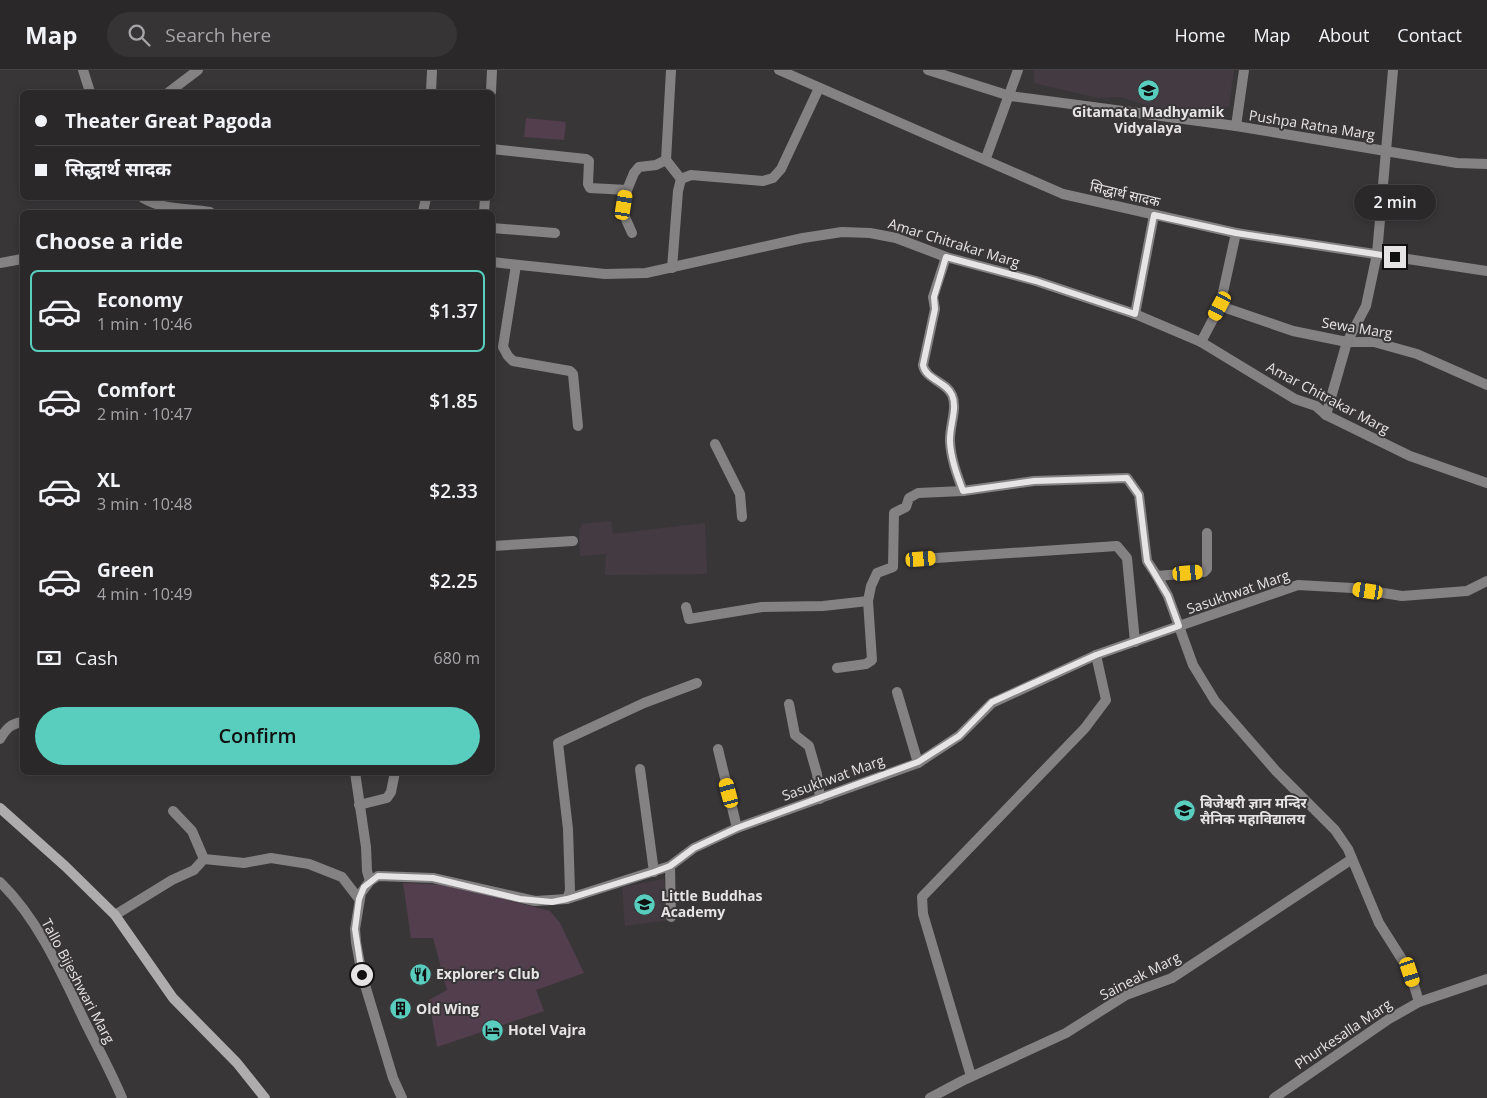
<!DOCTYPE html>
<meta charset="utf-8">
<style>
:root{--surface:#2b282a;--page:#373436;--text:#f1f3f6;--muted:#a6a6a8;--line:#474447;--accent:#59cebe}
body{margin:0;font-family:"Open Sans","Noto Sans Devanagari",sans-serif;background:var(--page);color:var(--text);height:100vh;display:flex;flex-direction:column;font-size:19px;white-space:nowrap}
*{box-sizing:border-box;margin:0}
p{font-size:16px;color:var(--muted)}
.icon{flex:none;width:28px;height:28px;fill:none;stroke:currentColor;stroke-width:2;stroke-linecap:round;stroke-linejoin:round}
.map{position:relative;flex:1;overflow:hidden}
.details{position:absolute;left:20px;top:140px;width:475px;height:565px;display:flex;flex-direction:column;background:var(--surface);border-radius:8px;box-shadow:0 2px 8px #0003,0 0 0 1px var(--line)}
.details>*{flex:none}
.hud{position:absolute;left:20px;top:20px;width:475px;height:110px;border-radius:8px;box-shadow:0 2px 8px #0003,0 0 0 1px var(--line);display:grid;align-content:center;height:110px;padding:0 15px;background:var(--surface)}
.end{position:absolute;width:22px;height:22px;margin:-11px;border:6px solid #e7e4e6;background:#111;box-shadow:0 0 0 2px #111}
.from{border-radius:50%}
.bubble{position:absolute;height:35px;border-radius:18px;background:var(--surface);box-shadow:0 2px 8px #0003,0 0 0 1px var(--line);font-size:16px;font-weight:600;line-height:35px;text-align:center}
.car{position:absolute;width:15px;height:30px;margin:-15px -8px;border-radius:6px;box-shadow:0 0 4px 1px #0007;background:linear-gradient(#f5c518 24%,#345 0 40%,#f5c518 0 76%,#345 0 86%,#f5c518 0)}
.hud b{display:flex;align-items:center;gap:18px;height:48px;font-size:19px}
.hud b+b{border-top:1px solid var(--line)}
.hud i{width:12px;height:12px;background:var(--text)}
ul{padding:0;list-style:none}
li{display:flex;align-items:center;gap:15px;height:82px;margin:0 10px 8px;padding:0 5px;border:2px solid transparent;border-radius:8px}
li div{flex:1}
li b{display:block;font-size:19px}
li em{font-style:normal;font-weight:600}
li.active{border-color:var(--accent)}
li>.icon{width:45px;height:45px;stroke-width:1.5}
h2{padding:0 15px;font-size:22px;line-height:60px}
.pay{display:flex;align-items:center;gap:12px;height:55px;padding:0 15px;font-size:19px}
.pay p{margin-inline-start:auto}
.action{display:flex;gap:10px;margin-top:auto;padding:10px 15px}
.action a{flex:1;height:58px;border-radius:30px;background:var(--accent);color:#111;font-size:20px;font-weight:600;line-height:58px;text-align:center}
header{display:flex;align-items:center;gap:30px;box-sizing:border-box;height:70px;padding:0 25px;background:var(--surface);border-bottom:1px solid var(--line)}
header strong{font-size:24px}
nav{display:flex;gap:28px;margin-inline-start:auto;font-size:18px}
.search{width:350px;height:45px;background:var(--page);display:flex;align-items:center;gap:12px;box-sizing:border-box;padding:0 18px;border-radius:28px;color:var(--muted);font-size:19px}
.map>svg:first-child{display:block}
.built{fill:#443b42}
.green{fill:#523e4d}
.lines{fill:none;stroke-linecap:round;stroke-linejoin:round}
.minor{stroke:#848283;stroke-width:10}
.tertiary{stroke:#848283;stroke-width:10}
.secondary{stroke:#afacae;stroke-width:10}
.route{stroke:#e7e4e6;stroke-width:6}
.labels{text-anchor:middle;stroke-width:4;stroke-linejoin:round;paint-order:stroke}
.poi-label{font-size:14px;font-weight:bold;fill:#e7e4e6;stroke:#393638;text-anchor:start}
.street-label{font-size:14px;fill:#e7e4e6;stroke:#393638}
</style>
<header>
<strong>Map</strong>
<div class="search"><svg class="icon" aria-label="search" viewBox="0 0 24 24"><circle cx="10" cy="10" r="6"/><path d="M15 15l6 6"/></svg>Search here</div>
<nav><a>Home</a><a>Map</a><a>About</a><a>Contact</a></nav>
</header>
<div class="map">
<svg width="1487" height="1028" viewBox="0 0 1487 1028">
<rect width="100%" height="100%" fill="#393638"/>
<g class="built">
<polygon points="1034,0 1234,0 1229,36 1211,45 1156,38 1120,27 1098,28 1034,13"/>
<polygon points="611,451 613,464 705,453 707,504 605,505 606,484 580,486 579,461 582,454"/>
<polygon points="664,809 668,850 625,856 622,817"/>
</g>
<g class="green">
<polygon points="526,48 566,52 564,70 524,67"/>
<polygon points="403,813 448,815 550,841 560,853 584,903 536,920 544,941 437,977 429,930 447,920 433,868 411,868"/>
</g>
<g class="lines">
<g class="minor">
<polyline points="928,0 1010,26 1236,56 1457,93 1487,94"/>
<polyline points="431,22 432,0"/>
<polyline points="491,22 492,0"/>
<polyline points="1236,56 1244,0"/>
<polyline points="492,79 586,89 589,91 588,114 590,118 627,120 634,103 639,97 656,95 666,90 671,0"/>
<polyline points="986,88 1018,0"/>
<polyline points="666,90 681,109"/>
<polyline points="627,120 624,145 632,163"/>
<path d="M143,128C163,140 187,138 210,142"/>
<polyline points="423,142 426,128"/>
<polyline points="484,142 485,128"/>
<polyline points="492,158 555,163"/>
<path d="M946,187L933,227L935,239L923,295C925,309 947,312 952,325C958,338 949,357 950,372C951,389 957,405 963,421"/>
<polyline points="492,192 605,204 646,203 803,168 842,162 870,163 896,168 946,187 1036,211 1135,244 1201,272 1295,329 1316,336 1326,345 1410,386 1487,413"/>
<polyline points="0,193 22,189"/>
<polyline points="516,195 503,277 508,286 513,291 570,301 573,304 578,356"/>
<polyline points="672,198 678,121 681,109 691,105 763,111 773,108 781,99 819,18"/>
<polyline points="1220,236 1293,261 1347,272 1374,272 1417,284 1487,315"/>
<polyline points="1135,244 1154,145"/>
<polyline points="1201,272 1220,236 1236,163"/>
<polyline points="1326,345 1347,272 1366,236 1377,184 1393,0"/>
<polyline points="715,374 740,424 742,447"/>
<polyline points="492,476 573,471"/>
<polyline points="921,489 1117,476 1127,488 1135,572"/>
<polyline points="1157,506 1168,526 1193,595 1215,631 1276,701 1335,760 1348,779 1379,853 1410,902 1419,932"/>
<polyline points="686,537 689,549 762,537 823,536 868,531 871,516 877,503 893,497 894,443 906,437 909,428 918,423 963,421 1034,411 1127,408 1139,425 1147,491 1157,506 1204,502 1207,499 1207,463"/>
<polyline points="837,598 866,594 872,590 868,531"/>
<polyline points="897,622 918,693"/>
<polyline points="789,634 795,665 809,676 817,704 820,729"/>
<path d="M0,669C6,659 10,654 22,652"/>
<polyline points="718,679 737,758"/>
<polyline points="640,699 654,802"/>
<polyline points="355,702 366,777 367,801 370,811"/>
<polyline points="359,735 387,728 391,722 395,702"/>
<polyline points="173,741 192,761 204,789"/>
<polyline points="670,796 671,847"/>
<path d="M0,812C39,850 62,904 85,952C98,978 111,1002 122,1028"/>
<polyline points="567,829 570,821 568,759 558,673 644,633 697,613"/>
<polyline points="115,845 172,810 194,800 204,789 244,793 271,788 309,794 342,807 359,829"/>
<polyline points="971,1006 923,844 922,827 1085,658 1106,630 1096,585"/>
<polyline points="402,1028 393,1008 362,905 356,872 355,859 361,823 370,811 378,806 433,808 535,831 567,829 670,796 694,778 737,758 918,693 959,666 992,633 1096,585 1179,556 1298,515 1352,518 1402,526 1467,521 1487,511"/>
<polyline points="930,1028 962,1011 1066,963 1126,925 1172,908 1352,789"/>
<polyline points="1274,1028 1389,949 1419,932 1487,909"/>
</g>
<g class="tertiary">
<polyline points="83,0 90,22"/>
<polyline points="779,0 1063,124 1236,163 1487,201"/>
<polyline points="169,22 198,0"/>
</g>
<polyline class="secondary" points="0,738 65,796 115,845 173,928 237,993 265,1028"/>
</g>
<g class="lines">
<path class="route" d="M362,905L355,859L359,829L364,817L378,806L433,808L520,829L552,832L567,829L654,802L670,796L694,778L737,758L918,692L959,666L992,632L1096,585L1179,556L1168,526L1147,491L1139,425L1127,408L1034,411L963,421C957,405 951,389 950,372C949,357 958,338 952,325C947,312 925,309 923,295L935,239L934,227L946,187L1036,211L1135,244L1154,145L1236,163L1395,187"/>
</g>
<defs>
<symbol id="school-disc" viewBox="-11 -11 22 22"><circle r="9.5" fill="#59cebe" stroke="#393638"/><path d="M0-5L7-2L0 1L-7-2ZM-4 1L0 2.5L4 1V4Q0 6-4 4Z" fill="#111"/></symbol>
<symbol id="restaurant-disc" viewBox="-11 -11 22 22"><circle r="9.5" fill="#59cebe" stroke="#393638"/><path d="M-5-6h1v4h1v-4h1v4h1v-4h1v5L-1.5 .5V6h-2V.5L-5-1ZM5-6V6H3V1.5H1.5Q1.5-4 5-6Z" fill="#111"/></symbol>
<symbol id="building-disc" viewBox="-11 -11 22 22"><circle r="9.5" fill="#59cebe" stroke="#393638"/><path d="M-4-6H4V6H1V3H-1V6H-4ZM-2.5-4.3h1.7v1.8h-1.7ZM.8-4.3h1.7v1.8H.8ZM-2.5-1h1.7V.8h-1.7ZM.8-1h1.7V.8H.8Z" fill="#111"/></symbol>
<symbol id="hotel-disc" viewBox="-11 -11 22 22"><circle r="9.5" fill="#59cebe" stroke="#393638"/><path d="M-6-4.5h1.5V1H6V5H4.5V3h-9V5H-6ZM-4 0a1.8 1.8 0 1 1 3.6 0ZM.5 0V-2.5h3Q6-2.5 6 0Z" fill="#111"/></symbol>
</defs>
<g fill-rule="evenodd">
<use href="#school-disc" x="1136" y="8" width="25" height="25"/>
<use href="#school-disc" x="1172" y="728" width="25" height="25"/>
<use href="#school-disc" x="632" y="822" width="25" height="25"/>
<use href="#restaurant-disc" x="408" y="892" width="25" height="25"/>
<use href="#building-disc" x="388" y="926" width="25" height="25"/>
<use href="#hotel-disc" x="480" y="948" width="25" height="25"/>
</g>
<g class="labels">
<g class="poi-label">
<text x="1148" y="47" text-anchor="middle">Gitamata Madhyamik<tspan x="1148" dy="16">Vidyalaya</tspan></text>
<text x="1200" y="738">बिजेश्वरी ज्ञान मन्दिर<tspan x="1200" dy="16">सैनिक महाविद्यालय</tspan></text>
<text x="661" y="831">Little Buddhas<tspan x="661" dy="16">Academy</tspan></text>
<text x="436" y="909">Explorer‘s Club</text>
<text x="416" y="944">Old Wing</text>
<text x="508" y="965">Hotel Vajra</text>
</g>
<g class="street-label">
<text transform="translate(1312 55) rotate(9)" y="5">Pushpa Ratna Marg</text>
<text transform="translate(1125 124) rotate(13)" y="5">सिद्धार्थ सादक</text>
<text transform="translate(954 173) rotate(17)" y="5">Amar Chitrakar Marg</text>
<text transform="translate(1357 258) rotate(9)" y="5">Sewa Marg</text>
<text transform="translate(1328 328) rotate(28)" y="5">Amar Chitrakar Marg</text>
<text transform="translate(1238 522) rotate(-19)" y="5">Sasukhwat Marg</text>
<text transform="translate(833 708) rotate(-20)" y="5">Sasukhwat Marg</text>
<text transform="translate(1140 906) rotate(-27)" y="5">Saineak Marg</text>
<text transform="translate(78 911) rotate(62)" y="5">Tallo Bijeshwari Marg</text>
<text transform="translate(1343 964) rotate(-34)" y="5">Phurkesalla Marg</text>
</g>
</g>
</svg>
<i class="end from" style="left:362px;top:905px"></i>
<i class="end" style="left:1395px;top:187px"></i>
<div class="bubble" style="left:1354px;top:115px;width:82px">2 min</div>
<i class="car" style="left:624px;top:135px;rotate:9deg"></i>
<i class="car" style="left:1220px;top:236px;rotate:208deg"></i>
<i class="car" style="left:921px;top:489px;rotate:86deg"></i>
<i class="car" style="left:1188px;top:503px;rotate:85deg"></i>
<i class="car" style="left:1368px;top:521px;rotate:279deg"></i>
<i class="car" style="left:729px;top:723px;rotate:345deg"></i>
<i class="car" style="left:1410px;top:902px;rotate:162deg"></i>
<div class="hud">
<b><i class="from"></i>Theater Great Pagoda</b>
<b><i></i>सिद्धार्थ सादक</b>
</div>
<section class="details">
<h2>Choose a ride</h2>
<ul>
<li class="active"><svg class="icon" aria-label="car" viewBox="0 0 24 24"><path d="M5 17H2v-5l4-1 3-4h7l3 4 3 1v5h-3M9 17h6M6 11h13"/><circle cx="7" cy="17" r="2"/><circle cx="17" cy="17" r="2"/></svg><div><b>Economy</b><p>1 min · 10:46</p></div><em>$1.37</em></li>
<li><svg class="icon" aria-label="car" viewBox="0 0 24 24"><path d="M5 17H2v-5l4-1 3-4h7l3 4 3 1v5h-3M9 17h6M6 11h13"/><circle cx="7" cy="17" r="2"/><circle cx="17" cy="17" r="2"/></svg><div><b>Comfort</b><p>2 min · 10:47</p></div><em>$1.85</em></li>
<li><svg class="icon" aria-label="car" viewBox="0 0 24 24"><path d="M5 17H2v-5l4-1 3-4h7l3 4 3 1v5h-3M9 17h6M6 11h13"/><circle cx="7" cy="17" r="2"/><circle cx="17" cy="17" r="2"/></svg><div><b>XL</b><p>3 min · 10:48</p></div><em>$2.33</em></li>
<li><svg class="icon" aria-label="car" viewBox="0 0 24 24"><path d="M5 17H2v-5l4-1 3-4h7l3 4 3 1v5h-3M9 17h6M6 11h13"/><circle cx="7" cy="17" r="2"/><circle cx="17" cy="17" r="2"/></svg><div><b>Green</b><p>4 min · 10:49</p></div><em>$2.25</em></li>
</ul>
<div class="pay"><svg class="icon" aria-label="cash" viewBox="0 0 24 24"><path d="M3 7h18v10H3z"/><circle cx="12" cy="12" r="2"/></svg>Cash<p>680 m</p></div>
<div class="action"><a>Confirm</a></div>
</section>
</div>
